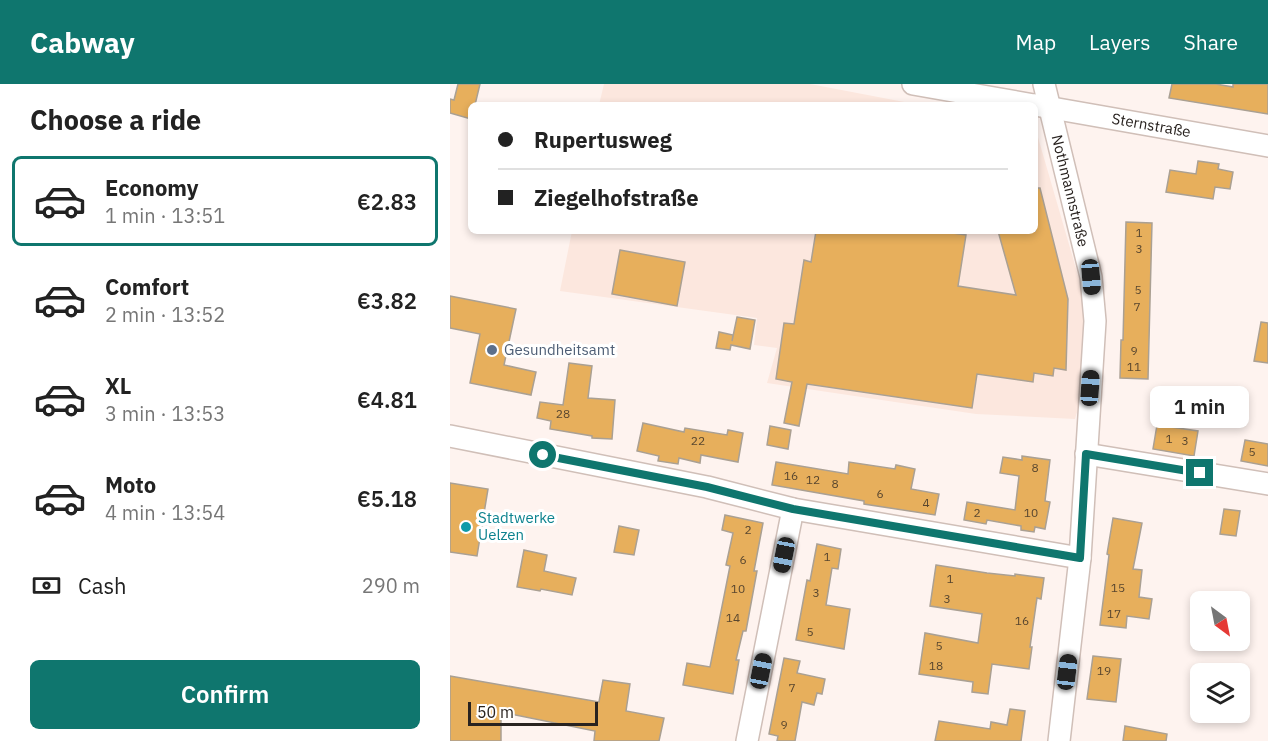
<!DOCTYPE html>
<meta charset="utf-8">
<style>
:root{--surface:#fff;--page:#f6f6f6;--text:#222;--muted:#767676;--line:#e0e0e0;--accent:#0f766e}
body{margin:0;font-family:"IBM Plex Sans",sans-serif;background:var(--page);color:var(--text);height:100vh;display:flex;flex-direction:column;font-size:22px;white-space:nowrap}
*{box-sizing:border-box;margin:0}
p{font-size:20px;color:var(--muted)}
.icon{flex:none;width:33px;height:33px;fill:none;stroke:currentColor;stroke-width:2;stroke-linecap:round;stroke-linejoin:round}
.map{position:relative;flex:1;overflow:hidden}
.sheet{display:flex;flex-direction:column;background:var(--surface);width:450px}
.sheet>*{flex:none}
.banner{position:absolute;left:18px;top:18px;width:570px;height:132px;border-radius:9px;box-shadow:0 3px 9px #0003;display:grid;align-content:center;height:132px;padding:0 30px;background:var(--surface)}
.needle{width:39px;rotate:148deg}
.buttons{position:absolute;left:740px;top:507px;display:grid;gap:12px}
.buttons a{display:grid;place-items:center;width:60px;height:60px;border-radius:9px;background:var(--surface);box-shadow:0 3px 9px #0003;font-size:30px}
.scale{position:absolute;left:18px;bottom:15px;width:130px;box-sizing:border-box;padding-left:6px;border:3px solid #292320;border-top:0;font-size:16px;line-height:21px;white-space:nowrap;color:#292320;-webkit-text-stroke:4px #fff;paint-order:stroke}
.end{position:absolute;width:27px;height:27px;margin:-14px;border:8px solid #0f766e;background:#fff;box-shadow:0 0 0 3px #fff}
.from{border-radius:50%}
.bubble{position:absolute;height:42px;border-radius:9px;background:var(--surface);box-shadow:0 3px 9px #0003;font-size:20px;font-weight:600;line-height:42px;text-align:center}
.car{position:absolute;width:18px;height:36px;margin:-18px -9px;border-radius:8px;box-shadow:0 0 4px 2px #0007;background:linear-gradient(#222 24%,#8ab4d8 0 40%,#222 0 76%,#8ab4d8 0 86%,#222 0)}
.banner b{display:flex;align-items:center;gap:21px;height:57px;font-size:22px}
.banner b+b{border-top:2px solid var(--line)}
.banner i{width:15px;height:15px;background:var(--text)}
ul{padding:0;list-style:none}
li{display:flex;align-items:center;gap:18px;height:90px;margin:0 12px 9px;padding:0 18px;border:3px solid transparent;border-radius:9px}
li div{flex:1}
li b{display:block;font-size:22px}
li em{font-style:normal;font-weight:600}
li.on{border-color:var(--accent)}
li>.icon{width:54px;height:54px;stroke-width:1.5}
h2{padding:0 30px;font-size:27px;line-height:72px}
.pay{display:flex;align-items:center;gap:15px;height:66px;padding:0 30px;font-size:22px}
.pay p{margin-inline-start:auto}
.cta{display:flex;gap:12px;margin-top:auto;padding:12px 30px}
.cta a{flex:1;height:69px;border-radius:9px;background:var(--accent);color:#fff;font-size:24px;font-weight:600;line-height:69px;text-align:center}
header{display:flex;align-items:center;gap:36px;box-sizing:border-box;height:84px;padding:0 30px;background:var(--accent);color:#fff}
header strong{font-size:28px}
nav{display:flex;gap:33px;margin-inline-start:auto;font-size:21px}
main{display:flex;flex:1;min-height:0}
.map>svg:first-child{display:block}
.built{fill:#fce7de}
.building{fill:#e7af5c;stroke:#aaa093;stroke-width:1.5}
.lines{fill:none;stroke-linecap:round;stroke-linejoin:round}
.street-casing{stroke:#d0bfb8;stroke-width:24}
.street{stroke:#fff;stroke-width:21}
.route{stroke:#0f766e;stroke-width:8}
.service-dot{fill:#5c6f8a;stroke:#fff;stroke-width:2}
.culture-dot{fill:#0f9aa8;stroke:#fff;stroke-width:2}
.labels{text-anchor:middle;stroke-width:6;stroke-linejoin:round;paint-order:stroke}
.number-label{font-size:12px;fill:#58462f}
.street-label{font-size:15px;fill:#292320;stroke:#fff}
.service-label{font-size:15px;fill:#4e5e75;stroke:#fff;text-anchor:start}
.culture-label{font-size:15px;fill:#0d838f;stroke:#fff;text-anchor:start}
</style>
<header>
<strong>Cabway</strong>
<nav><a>Map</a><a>Layers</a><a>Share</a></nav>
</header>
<main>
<section class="sheet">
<h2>Choose a ride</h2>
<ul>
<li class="on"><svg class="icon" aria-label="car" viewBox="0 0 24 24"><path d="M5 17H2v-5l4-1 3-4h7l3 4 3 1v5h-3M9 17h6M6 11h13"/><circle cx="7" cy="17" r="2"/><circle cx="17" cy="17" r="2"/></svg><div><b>Economy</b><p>1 min · 13:51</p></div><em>€2.83</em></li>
<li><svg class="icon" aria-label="car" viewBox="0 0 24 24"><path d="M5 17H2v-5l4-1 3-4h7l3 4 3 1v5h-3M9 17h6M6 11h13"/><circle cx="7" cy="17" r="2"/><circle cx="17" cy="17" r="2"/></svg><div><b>Comfort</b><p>2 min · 13:52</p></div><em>€3.82</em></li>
<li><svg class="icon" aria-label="car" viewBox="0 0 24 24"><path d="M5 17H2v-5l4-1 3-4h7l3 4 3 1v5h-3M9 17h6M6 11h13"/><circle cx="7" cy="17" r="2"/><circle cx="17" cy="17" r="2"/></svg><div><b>XL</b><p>3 min · 13:53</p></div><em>€4.81</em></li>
<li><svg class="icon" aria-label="car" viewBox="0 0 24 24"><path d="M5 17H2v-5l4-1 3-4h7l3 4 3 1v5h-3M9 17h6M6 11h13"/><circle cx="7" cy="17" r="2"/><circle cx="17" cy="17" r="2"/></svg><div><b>Moto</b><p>4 min · 13:54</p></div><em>€5.18</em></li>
</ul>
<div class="pay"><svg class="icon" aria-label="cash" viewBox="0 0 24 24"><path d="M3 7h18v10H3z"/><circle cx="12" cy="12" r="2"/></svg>Cash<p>290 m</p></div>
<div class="cta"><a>Confirm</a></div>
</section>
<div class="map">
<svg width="818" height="657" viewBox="0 0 818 657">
<rect width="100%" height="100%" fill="#fef3ef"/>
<g class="built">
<polygon points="154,0 360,0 470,21 149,21"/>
<polygon points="585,43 636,219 632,311 625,335 526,330 317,299 327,264 304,261 307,234 110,207 122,147 585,147"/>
</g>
<g class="building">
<polygon points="8,0 30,0 25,21 21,21 21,35 0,29 0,15 4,16"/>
<polygon points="722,0 766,0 783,3 783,0 818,0 818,30 719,14"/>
<polygon points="748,77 769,80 768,85 783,88 780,105 765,103 763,115 716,108 720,86 746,90"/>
<polygon points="585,104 590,104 618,215 616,286 604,284 603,292 584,289 583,298 527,290 522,324 357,300 349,342 334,339 342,298 326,295 334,239 344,240 354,176 361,178 366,147 489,147 516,151 508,202 566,211 548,147 585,147"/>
<polygon points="676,138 702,139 698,295 670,294 671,256 673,256"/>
<polygon points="170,166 235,178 227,222 162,210"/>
<polygon points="0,212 66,225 54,281 86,288 81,311 20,299 30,250 0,244"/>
<polygon points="287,233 305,236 300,265 281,261 280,266 266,264 269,248 283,251 282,257"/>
<polygon points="811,238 818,239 818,279 804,277"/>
<polygon points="119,279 142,282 138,314 165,316 162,355 142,354 142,352 100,345 101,337 87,334 90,318 113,321"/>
<polygon points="193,339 234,348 235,344 277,351 278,346 293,349 288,378 251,371 250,379 229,374 228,380 208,377 209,372 187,367"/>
<polygon points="707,341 748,347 744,372 703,365"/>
<polygon points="320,342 341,346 338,365 317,361"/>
<polygon points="795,356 818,360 818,382 791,377"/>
<polygon points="572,372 600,376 595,417 600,418 595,445 585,443 584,448 571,446 571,442 537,436 536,440 514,436 517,418 565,426 569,392 550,389 553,373 572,376"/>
<polygon points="326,378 398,390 399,378 445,385 446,381 465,385 461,405 489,410 485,431 414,420 414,417 322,401"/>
<polygon points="0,399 38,405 27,472 0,468"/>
<polygon points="774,425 790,427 786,452 770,450"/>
<polygon points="275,431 313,439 304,487 307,487 296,547 293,547 286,576 289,576 283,610 233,601 237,579 260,583 280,482 276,481 283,449 272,446"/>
<polygon points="663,434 692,439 683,485 692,486 689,513 702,515 699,535 677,532 676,544 650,541 659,471 657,470"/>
<polygon points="169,442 189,446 184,471 164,468"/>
<polygon points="367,460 391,465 388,485 382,484 376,521 400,525 394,565 346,556 357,496 360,497"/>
<polygon points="74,466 97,471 94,487 126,494 122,511 91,505 90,507 67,503"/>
<polygon points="486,481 537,489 565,492 565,490 594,494 591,515 587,514 580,563 582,563 579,585 542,580 538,610 522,608 523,598 469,590 475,549 528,559 532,530 480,522"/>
<polygon points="643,572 671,575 666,618 637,615"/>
<polygon points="334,574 350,577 347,589 375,595 372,610 367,609 364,621 352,618 345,657 327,657 328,652 319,650"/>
<polygon points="0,592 149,618 153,596 180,600 176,627 214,634 209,657 144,657 145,647 51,628 51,657 0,657"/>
<polygon points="560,625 575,627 571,657 485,657 489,637 540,645 541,638 557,641"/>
<polygon points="675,642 717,650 716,657 673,657"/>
</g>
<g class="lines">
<defs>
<g id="street">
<polyline points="463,0 584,21"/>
<path id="s1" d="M594,0L641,193L645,237L630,474L609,657"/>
<path id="s2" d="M585,21L818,62"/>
<polyline points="0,352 257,403 343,425 630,474"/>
<polyline points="636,370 818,400"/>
<polyline points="297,657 343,425"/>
</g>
</defs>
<use href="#street" class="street-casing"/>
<use href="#street" class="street"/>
</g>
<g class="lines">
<polyline class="route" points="93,371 257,403 343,425 630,474 636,370 750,389"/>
</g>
<circle class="service-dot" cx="42" cy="266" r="6"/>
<circle class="culture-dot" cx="16" cy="443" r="6"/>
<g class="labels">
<g class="number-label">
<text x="689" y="153">1</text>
<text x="689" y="169">3</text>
<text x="688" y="210">5</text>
<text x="687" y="227">7</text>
<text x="684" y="271">9</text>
<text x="684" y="287">11</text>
<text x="113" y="334">28</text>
<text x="719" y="359">1</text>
<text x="248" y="361">22</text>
<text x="735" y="361">3</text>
<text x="802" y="372">5</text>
<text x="585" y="388">8</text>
<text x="341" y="396">16</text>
<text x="363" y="400">12</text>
<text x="385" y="404">8</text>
<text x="430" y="414">6</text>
<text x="476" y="423">4</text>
<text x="527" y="433">2</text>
<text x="581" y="433">10</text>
<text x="298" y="450">2</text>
<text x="377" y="477">1</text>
<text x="293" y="480">6</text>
<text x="500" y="499">1</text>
<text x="668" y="508">15</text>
<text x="288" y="509">10</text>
<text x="366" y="513">3</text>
<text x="497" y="519">3</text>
<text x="664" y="534">17</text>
<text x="283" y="538">14</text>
<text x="572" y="541">16</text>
<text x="360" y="552">5</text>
<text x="489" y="566">5</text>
<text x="486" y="586">18</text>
<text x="654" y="591">19</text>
<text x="342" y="608">7</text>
<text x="334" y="645">9</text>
</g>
<g class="street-label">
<text dy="5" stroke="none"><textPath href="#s2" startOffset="118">Sternstraße</textPath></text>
<text dy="5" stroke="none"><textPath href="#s1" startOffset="110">Nothmannstraße</textPath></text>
</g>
<g class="service-label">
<text x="54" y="271">Gesundheitsamt</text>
</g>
<g class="culture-label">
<text x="28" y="439">Stadtwerke<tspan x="28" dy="17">Uelzen</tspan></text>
</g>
</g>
</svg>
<div class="buttons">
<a><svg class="needle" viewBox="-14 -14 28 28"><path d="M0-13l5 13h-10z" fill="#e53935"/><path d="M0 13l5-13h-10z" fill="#767676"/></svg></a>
<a><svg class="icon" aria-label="layers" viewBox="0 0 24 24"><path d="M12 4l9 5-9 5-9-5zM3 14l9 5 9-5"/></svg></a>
</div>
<div class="scale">50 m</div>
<i class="end from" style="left:93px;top:371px"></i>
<i class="end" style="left:750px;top:389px"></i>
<div class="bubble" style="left:700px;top:302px;width:99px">1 min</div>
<i class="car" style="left:641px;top:193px;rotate:175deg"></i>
<i class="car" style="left:640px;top:304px;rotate:4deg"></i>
<i class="car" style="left:334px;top:471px;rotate:191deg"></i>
<i class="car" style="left:311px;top:587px;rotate:11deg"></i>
<i class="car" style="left:617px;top:588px;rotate:7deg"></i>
<div class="banner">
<b><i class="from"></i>Rupertusweg</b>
<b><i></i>Ziegelhofstraße</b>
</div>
</div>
</main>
